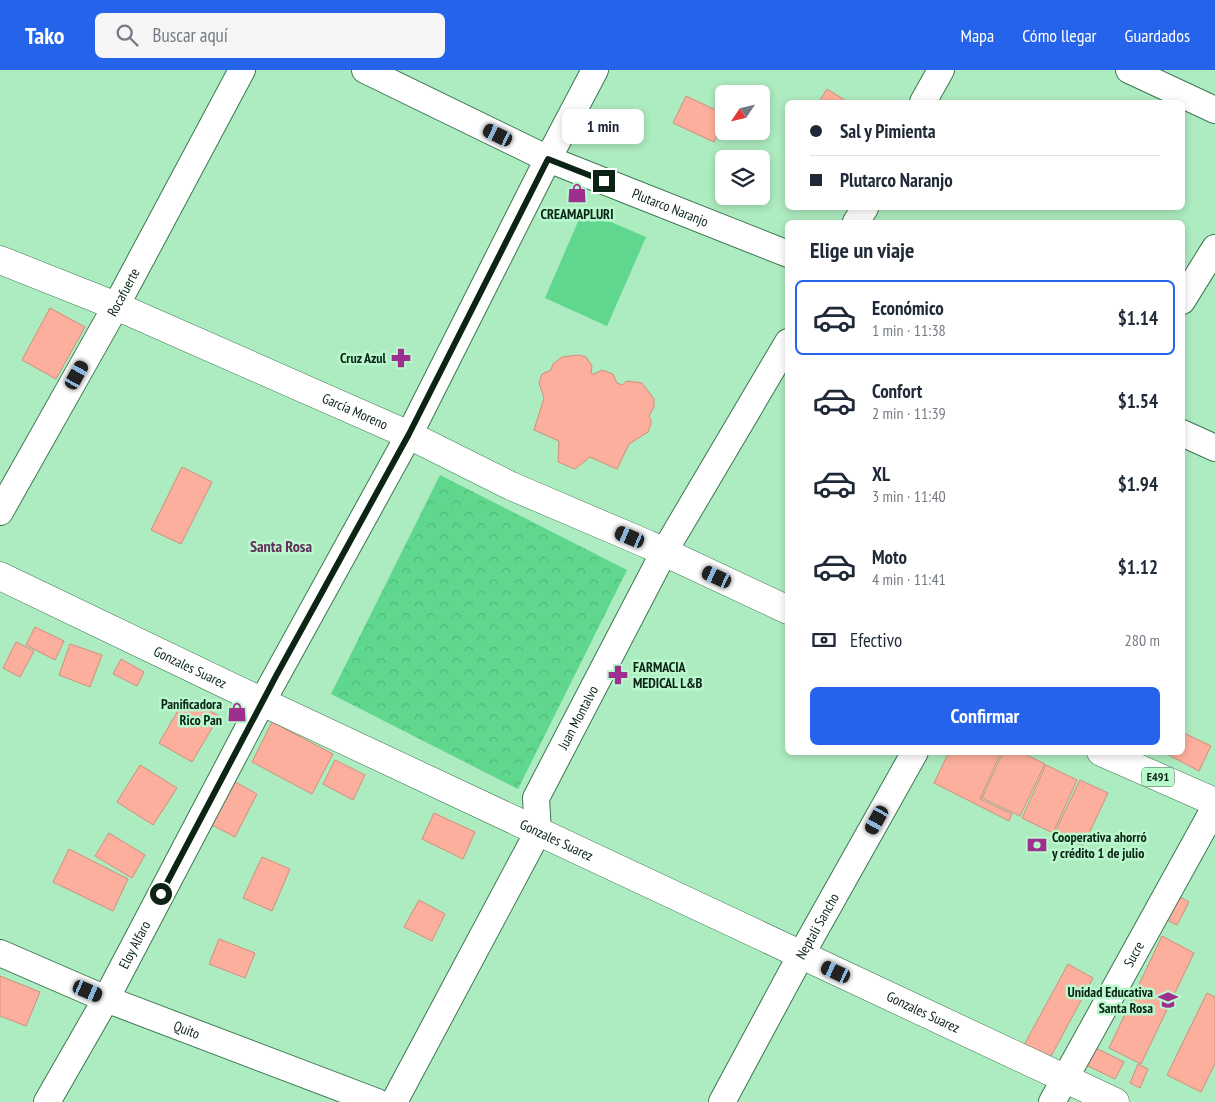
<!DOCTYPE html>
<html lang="es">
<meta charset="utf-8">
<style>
:root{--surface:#fff;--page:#f6f6f7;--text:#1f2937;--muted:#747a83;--line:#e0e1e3;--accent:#2563eb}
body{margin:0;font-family:"PT Sans Narrow",sans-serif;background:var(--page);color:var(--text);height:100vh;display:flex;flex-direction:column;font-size:19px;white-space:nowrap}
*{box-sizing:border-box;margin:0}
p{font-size:16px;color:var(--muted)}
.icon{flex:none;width:28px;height:28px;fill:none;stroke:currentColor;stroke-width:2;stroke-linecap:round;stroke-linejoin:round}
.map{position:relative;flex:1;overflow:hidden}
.drawer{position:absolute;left:785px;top:150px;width:400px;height:535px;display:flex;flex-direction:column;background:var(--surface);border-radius:8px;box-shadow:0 2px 8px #0003}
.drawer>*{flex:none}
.hud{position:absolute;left:785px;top:30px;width:400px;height:110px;border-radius:8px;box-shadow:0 2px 8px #0003;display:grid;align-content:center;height:110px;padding:0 25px;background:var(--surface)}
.needle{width:32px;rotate:235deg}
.tools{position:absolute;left:715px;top:15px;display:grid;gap:10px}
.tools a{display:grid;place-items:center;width:55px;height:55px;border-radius:8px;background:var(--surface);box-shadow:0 2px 8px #0003;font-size:25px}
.end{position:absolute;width:22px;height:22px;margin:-11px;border:6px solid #0b2415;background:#fff;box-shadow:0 0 0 2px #fff}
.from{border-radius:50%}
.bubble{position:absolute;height:35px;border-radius:8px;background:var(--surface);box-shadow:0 2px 8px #0003;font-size:16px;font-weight:700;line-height:35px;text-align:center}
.car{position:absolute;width:15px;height:30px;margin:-15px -8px;border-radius:6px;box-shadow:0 0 4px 1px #0007;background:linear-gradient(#222 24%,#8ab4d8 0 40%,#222 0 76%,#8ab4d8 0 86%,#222 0)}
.hud b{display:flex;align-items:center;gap:18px;height:48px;font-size:19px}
.hud b+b{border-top:1px solid var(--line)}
.hud i{width:12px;height:12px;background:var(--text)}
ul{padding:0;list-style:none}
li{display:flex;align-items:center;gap:15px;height:75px;margin:0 10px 8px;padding:0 15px;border:2px solid transparent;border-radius:8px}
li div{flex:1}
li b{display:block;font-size:19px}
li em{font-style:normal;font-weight:700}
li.on{border-color:var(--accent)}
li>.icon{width:45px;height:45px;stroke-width:1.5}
h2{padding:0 25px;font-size:22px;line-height:60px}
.pay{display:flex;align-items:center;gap:12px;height:55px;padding:0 25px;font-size:19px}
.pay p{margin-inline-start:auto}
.action{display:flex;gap:10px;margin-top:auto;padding:10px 25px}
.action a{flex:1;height:58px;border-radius:8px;background:var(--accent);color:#fff;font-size:20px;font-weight:700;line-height:58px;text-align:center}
header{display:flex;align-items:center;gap:30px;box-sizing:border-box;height:70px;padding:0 25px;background:var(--accent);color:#fff}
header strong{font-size:24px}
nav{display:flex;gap:28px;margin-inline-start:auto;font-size:18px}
.search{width:350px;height:45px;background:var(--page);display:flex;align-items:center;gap:12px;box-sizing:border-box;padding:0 18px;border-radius:8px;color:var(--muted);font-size:19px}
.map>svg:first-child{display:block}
.forest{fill:url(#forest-crowns)}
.pitch{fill:#5fd78e}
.building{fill:#fcaf9c;stroke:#d18e7e}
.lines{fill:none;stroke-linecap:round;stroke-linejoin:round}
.minor-casing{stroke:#3d7752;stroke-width:28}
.tertiary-casing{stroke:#3d7752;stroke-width:29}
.trunk-casing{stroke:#3d7752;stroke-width:29}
.minor{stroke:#fff;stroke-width:26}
.tertiary{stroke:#fff;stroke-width:28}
.trunk{stroke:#fff;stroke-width:28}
.route{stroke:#0b2415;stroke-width:6}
.labels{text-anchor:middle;stroke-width:5;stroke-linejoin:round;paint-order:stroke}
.shield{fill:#baf8cd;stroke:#40644c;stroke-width:1}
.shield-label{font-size:12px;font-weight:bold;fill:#0b2415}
.street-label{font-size:14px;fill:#0b2415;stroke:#baf8cd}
.poi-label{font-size:14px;font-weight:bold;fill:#0b2415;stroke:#baf8cd;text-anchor:end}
.quarter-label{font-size:16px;font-weight:bold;fill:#652e5b;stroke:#baf8cd}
</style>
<header>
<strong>Tako</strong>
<div class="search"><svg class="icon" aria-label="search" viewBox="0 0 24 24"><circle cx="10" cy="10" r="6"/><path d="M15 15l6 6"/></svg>Buscar aquí</div>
<nav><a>Mapa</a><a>Cómo llegar</a><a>Guardados</a></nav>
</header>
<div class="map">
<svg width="1215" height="1032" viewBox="0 0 1215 1032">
<defs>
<pattern id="forest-crowns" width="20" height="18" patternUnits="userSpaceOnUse" patternTransform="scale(1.25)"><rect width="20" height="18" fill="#5fd78e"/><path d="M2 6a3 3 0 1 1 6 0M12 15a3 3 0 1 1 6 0" fill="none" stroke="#51b87a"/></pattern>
</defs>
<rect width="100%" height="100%" fill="#adebc0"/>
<polygon class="forest" points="440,405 627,500 518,719 331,624"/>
<polygon class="pitch" points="583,140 646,167 607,256 545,228"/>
<g class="building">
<polygon points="827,19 848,32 819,32"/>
<polygon points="686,26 724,44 724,51 714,72 673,53"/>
<polygon points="50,238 85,257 56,309 22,290"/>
<polygon points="579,285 586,287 592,296 591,303 594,304 602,300 613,304 617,313 622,315 627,311 642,313 654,329 654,337 649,346 651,350 651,354 648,362 629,374 617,399 590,387 575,399 558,392 559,371 534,360 544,328 539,313 542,304 551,300 553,294 562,287"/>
<polygon points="182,397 212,412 181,474 151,460"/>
<polygon points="35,557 64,571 55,590 26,575"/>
<polygon points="16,572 34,581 20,607 3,598"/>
<polygon points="70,574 102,585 90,617 59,605"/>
<polygon points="121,589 144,602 137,616 113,604"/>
<polygon points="186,627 219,646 192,692 159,673"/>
<polygon points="272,652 333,684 312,724 252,692"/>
<polygon points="1182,662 1211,676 1199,701 1163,682 1182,682"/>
<polygon points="949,682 1001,682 980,729 1012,744 1009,751 934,713"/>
<polygon points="1003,682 1021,682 1045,694 1020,746 982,728"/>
<polygon points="335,690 365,705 353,730 323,714"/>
<polygon points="140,695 177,718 153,755 117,732"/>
<polygon points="1046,695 1077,710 1053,763 1022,748"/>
<polygon points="230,709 257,724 235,767 208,753"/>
<polygon points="1080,710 1108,723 1083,776 1055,762"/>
<polygon points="434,743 475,762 463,789 422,769"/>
<polygon points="109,763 145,785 132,808 95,786"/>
<polygon points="69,779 128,809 113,841 53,812"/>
<polygon points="262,787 290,799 272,841 243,828"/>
<polygon points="1177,825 1189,832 1177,855 1165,849"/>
<polygon points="419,830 445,844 432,871 404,857"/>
<polygon points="1162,866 1194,883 1141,994 1109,978"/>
<polygon points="219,869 255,883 245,908 209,894"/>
<polygon points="1068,894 1093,908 1049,990 1023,977"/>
<polygon points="0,906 40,922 26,956 0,946"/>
<polygon points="1207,923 1215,927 1215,994 1201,1022 1167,1005"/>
<polygon points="1094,977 1124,992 1115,1009 1086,995"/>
<polygon points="1138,994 1148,999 1140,1018 1130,1013"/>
</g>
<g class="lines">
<defs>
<g id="minor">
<path id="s1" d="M365,0L548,89L788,184"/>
<polyline points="1129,0 1215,40"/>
<polyline points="923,32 941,0"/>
<polyline points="856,152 865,138"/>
<polyline points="1182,231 1215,178"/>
<polyline points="1182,363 1215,378"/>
<path id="s2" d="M0,442L116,236L242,0"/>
<path id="s3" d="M0,883L106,929L377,1032"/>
<path id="s4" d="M47,1032L106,929L262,632L409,365L548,89L595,0"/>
<path id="s5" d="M394,1032L538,762L536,728L664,482L788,272"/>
<path id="s6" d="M722,1032L801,885L915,682"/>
<path id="s7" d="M1052,1032L1215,737"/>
</g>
<g id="tertiary">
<path id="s8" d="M0,506L271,636L1115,1032"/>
</g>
<g id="trunk">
<path id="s9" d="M0,190L116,236L409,365L511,416L647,474L788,540"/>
<polyline points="1101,682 1215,732"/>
</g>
</defs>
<use href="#minor" class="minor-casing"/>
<use href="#tertiary" class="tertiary-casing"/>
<use href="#trunk" class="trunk-casing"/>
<use href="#minor" class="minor"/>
<use href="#tertiary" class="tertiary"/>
<use href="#trunk" class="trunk"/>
</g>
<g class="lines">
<polyline class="route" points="161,824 276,606 409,364 548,89 604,111"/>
</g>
<defs>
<symbol id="shop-bare" viewBox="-9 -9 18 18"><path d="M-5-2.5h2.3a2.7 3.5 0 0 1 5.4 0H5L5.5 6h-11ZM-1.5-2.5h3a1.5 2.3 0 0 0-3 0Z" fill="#9e2f8e" stroke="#baf8cd" stroke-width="2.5" paint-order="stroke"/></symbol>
<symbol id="pharmacy-bare" viewBox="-9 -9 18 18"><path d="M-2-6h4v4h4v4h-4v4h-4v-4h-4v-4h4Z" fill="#9e2f8e" stroke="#baf8cd" stroke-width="2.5" paint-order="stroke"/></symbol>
<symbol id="bank-bare" viewBox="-9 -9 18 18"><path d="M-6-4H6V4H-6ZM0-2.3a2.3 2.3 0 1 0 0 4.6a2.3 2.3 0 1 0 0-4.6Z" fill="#9e2f8e" stroke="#baf8cd" stroke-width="2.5" paint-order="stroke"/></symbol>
<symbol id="school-bare" viewBox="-9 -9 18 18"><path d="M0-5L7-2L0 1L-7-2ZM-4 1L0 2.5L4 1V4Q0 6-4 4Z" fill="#9e2f8e" stroke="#baf8cd" stroke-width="2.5" paint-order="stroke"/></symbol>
</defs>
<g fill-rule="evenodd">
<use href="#shop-bare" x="563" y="109" width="28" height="28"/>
<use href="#pharmacy-bare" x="387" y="274" width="28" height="28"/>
<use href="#pharmacy-bare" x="604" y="591" width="28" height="28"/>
<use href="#shop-bare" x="223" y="628" width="28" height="28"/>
<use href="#bank-bare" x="1023" y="761" width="28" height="28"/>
<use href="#school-bare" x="1154" y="916" width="28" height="28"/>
</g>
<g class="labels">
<rect class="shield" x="1142" y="697.5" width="32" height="19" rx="4"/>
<g class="shield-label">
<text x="1158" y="711">E491</text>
</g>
<g class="street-label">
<text dy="5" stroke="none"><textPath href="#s1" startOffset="335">Plutarco Naranjo</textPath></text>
<text dy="5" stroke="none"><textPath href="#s2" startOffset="252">Rocafuerte</textPath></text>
<text dy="5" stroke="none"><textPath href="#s9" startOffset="386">García Moreno</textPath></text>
<text dy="5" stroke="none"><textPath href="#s8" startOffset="211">Gonzales Suarez</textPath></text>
<text dy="5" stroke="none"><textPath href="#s5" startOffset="431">Juan Montalvo</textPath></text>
<text dy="5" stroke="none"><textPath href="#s8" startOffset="616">Gonzales Suarez</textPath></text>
<text dy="5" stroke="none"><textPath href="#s6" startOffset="200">Neptali Sancho</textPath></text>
<text dy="5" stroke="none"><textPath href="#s4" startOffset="180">Eloy Alfaro</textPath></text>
<text dy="5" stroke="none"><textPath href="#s7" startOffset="169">Sucre</textPath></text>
<text dy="5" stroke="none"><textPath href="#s8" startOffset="1021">Gonzales Suarez</textPath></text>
<text dy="5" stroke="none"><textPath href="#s3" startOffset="202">Quito</textPath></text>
</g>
<g class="poi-label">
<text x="577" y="149" text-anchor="middle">CREAMAPLURI</text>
<text x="386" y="293">Cruz Azul</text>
<text x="633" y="602" text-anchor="start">FARMACIA<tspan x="633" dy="16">MEDICAL L&amp;B</tspan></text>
<text x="222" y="639">Panificadora<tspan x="222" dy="16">Rico Pan</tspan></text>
<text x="1052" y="772" text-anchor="start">Cooperativa ahorró<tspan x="1052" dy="16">y crédito 1 de julio</tspan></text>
<text x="1153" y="927">Unidad Educativa<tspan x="1153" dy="16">Santa Rosa</tspan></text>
</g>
<g class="quarter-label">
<text x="281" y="482">Santa Rosa</text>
</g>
</g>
</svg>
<div class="tools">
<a><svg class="needle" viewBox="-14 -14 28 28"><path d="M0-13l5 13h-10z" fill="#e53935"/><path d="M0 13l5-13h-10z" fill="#747a83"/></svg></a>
<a><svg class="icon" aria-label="layers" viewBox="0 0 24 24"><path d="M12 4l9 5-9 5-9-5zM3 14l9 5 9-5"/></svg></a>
</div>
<i class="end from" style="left:161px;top:824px"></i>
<i class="end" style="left:604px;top:111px"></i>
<div class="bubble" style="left:562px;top:39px;width:82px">1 min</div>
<i class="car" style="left:498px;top:65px;rotate:296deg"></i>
<i class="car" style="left:77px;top:305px;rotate:29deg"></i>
<i class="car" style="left:630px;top:467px;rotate:293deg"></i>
<i class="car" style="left:717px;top:507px;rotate:295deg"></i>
<i class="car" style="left:877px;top:750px;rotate:209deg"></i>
<i class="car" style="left:836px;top:902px;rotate:295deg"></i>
<i class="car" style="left:88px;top:921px;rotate:113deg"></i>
<div class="hud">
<b><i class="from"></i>Sal y Pimienta</b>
<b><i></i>Plutarco Naranjo</b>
</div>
<section class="drawer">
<h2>Elige un viaje</h2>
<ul>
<li class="on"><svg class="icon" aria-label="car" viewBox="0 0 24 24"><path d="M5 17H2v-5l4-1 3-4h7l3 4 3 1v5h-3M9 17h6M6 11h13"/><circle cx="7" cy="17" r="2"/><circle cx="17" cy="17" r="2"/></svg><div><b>Económico</b><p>1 min · 11:38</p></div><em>$1.14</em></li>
<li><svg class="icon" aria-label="car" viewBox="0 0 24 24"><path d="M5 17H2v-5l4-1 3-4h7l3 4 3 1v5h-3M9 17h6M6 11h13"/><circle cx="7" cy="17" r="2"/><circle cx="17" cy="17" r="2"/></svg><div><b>Confort</b><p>2 min · 11:39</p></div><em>$1.54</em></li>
<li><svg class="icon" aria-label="car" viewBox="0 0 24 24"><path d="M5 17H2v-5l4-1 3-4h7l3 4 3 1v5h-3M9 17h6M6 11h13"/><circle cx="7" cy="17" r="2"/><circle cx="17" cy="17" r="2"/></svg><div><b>XL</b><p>3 min · 11:40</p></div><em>$1.94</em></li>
<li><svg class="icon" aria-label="car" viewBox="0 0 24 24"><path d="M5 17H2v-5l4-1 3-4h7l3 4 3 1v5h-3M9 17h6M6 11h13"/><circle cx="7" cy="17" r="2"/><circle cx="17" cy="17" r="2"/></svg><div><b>Moto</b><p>4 min · 11:41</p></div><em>$1.12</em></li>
</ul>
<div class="pay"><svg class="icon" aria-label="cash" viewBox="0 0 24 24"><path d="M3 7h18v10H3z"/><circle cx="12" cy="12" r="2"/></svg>Efectivo<p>280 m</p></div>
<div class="action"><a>Confirmar</a></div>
</section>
</div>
